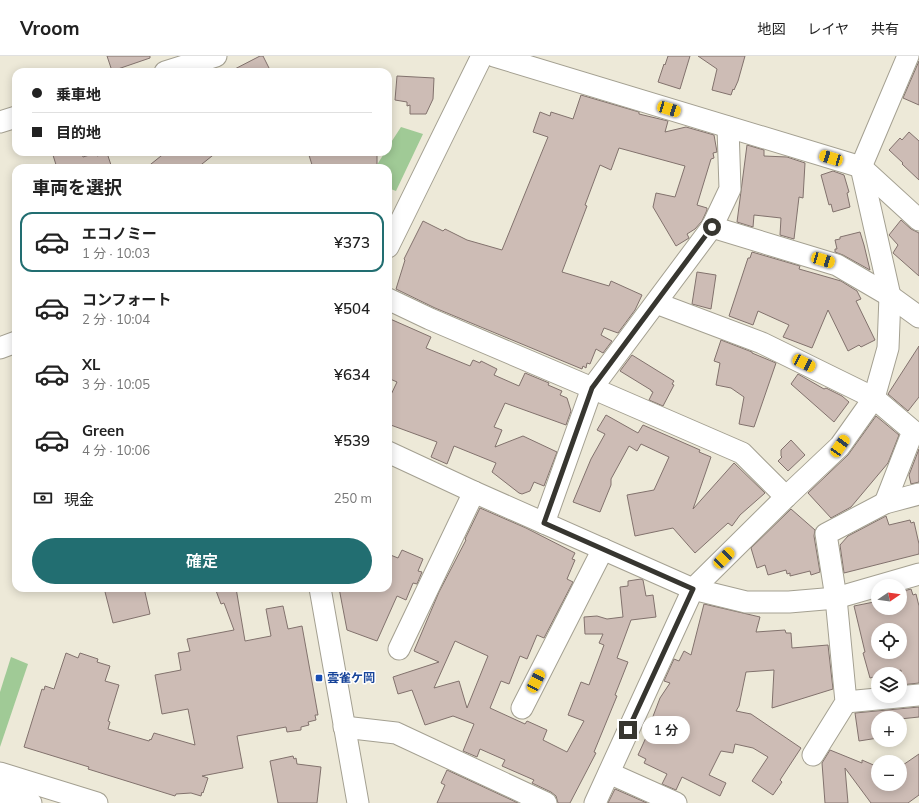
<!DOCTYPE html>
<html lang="ja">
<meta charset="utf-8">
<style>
:root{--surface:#fff;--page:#f6f6f6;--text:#222;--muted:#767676;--line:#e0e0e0;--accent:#226e71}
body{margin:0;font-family:Mulish,"Noto Sans JP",sans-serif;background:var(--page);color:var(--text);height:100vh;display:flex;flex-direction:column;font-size:15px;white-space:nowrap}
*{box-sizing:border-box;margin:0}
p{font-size:13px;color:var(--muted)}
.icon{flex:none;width:22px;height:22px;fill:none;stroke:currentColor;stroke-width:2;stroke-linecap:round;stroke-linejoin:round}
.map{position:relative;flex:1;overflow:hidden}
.panel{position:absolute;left:12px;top:108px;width:380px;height:428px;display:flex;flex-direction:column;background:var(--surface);border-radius:12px;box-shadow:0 2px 10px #0003}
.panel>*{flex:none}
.top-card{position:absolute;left:12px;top:12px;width:380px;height:88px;border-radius:12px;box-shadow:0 2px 10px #0003;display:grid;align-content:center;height:88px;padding:0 20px;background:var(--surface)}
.needle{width:26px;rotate:77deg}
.controls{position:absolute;left:871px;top:523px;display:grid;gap:8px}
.controls a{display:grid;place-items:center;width:36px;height:36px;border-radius:50%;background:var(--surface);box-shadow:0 2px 10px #0003;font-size:20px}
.end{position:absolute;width:18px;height:18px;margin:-9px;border:5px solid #373630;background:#fff;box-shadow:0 0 0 2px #fff}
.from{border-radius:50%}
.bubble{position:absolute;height:28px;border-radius:14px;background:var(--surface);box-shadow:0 2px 10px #0003;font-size:13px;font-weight:600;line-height:28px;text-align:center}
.car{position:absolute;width:12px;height:24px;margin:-12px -6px;border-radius:5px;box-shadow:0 0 3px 1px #0007;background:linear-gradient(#f5c518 24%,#345 0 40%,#f5c518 0 76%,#345 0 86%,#f5c518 0)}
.top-card b{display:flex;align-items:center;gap:14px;height:38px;font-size:15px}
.top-card b+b{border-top:1px solid var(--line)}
.top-card i{width:10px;height:10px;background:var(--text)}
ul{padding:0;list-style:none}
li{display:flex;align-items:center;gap:12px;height:60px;margin:0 8px 6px;padding:0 12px;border:2px solid transparent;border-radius:12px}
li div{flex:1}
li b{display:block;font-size:15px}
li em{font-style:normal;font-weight:600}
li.on{border-color:var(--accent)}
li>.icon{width:36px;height:36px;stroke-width:1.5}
h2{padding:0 20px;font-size:18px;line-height:48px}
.pay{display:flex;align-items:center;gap:10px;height:44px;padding:0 20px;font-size:15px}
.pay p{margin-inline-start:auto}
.button{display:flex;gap:8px;margin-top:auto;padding:8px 20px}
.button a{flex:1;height:46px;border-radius:24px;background:var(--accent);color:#fff;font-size:16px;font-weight:600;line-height:46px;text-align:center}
header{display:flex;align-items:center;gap:24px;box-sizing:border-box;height:56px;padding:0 20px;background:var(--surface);border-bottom:1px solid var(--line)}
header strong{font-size:19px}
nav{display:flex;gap:22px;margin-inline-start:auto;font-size:14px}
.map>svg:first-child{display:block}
.green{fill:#a0ca96}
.building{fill:#cdbcb5;stroke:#82726d;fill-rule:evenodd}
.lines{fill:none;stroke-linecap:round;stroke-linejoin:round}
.minor-casing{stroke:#a4a091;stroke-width:23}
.minor{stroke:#fff;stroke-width:21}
.route{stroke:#373630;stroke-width:5}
.transit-dot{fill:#1a4fb4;stroke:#fff;stroke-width:1.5}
.labels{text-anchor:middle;stroke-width:3;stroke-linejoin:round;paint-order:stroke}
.transit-label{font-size:12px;font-weight:bold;fill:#164399;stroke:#fff;text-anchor:start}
</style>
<header>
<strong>Vroom</strong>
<nav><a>地図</a><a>レイヤ</a><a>共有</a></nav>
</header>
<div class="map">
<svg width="919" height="747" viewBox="0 0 919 747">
<rect width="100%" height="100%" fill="#ede9d8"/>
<g class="green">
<polygon points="401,71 423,78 396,135 388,132 388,112 375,112 385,96 388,96 388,91"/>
<polygon points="11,601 28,608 0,691 0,636"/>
</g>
<g class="building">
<polygon points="107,0 150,0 150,2 112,15"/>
<polygon points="260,0 263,0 271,16 229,16"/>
<polygon points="668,0 690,0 680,33 658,26 664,8 665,9"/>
<polygon points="698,0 745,0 738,25 734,34 733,33 731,39 712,34 717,13"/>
<polygon points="919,5 919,49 903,42"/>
<polygon points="397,20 434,22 433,43 426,58 410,58 410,49 407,50 407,46 395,44"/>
<polygon points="581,39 639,56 639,58 668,65 665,76 686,71 714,79 717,96 713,97 714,102 711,103 697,149 707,152 707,154 702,165 695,173 687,178 689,182 676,190 653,151 656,137 675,141 685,110 619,92 611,114 600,109 585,149 587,150 562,216 609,230 611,225 642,239 635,254 618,277 604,272 601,279 612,285 603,297 596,293 590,308 587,307 586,312 583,310 582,313 435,252 396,233 405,204 404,203 423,165 443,175 445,173 467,184 502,194 548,81 533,76 540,56 550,60 551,56 573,63"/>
<polygon points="909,76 919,85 919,124 902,108 903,107 889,94 900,82 902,84"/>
<polygon points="747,89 764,94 764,100 787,101 805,107 803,142 799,141 794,183 780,179 781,162 754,159 753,171 737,166"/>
<polygon points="52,96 81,96 83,101 96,97 97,100 107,97 112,112 57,112"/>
<polygon points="166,96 217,96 197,112 146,112"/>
<polygon points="308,96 377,96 377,112 313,112"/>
<polygon points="833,115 844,119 849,136 847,137 850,151 833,156 831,148 829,149 821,119"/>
<polygon points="901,164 911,173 919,177 919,220 893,197 898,189 889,179"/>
<polygon points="860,176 864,189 870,214 843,199 835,196 835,193 837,193 835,184 840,183 840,181"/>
<polygon points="752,196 800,210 799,213 841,225 857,235 861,243 856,245 875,284 861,291 859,289 848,295 828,254 812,292 783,281 789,269 758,255 753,269 729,260 748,202 750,202"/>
<polygon points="697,216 716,219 711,253 692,248"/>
<polygon points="388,262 431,281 426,292 470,310 473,304 480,307 481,305 497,313 494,319 519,330 525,317 549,327 548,329 562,335 560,339 567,342 571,355 566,369 505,347 494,371 502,374 495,391 523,380 557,396 544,430 534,426 530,435 522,438 519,437 492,416 496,407 454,390 447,408 431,401 437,386 388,368 388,345 397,326 388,322"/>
<polygon points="721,284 752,296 752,297 776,307 754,371 739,368 744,341 731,332 716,329 720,307 714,305"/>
<polygon points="919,290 919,341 908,355 888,338"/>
<polygon points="632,299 674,325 672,328 674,329 663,350 649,344 653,336 651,335 651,334 620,315"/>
<polygon points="798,318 824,333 826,332 842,340 849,346 834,366 791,328"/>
<polygon points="606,359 638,377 643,369 700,394 699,396 711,401 693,453 734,407 765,437 740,459 732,470 728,467 695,497 673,472 635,480 627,439 654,434 669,401 641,388 637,395 629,390 611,423 611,429 600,456 573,446 591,403 605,378 597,374"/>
<polygon points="876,360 899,379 888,407 851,451 831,462 808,437 848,399"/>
<polygon points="791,384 805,399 788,415 778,405 782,401 781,400 781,394"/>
<polygon points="919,393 919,426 911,428 909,419"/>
<path d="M480,452L526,472L575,497L572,503L575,504L567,523L573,526L544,582L537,579L527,603L520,600L509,628L501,625L490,652L525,668L527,665L547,674L543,684L567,696L584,665L568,659L581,626L589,629L604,589L599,587L603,578H585L584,561L597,560L607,563L623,561L620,531L628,530V525L641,523L643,524L646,540L653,539L656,561L631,564L617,602L628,606L615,639L617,640L594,696L596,697L570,747H558L556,740L551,736L532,727L534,724L502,710L505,704L480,693L477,701L463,695L474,668L453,660L425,669L412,634L398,638L393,621L439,606L414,595L439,536L466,484L465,483ZM455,585L488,600L467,652L459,625L434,632Z"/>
<polygon points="791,453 815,474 814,480 820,516 811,519 810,515 790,520 790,517 787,518 786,514 768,519 765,509 757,512 751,492"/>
<polygon points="886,460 889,469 910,464 911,467 914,466 919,488 919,498 844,517 840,489 848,480"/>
<polygon points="402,494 423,503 418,515 422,516 417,528 413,527 406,544 397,540 377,585 347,574 339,532 388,532 388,498 398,502"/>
<polygon points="104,532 144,532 150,558 113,567"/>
<polygon points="215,532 236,532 245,585 271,580 266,553 283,550 288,573 302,570 318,659 315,659 316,664 308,666 309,669 301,671 301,674 287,676 286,671 237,680 243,712 202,720 208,722 203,737 202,736 201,740 191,737 176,738 175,740 88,713 89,711 24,691 42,633 44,634 45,630 54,633 66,597 78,602 80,597 98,603 97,606 110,610 105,625 119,629 108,665 110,666 108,673 149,685 150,683 151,684 154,677 195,689 188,653 162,658 155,619 181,614 178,597 190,595 187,583 234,574 224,547 221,548"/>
<path d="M911,533L913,539L916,538L919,550V627L901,629V614L886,618H878V620L870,622L863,597L865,596L854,550L874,546L876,552H900V536ZM878,574H900V596H878Z"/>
<polygon points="704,548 760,561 756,576 785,574 786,577 791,577 792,592 828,589 833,633 772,652 774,614 746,616 739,650 736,655 751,658 801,692 780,724 782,726 773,739 752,725 768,701 753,692 735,688 733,697 721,695 709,719 726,727 720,740 682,721 676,734 662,728 667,718 644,707 646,703 638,699 654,664 652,663 660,642 670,627 664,625 674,603 679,605 684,595 691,599"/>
<polygon points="919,651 919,661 900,663 900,662 878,662 878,682 859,685 855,657"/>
<polygon points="830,694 862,707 862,704 878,711 878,728 900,728 900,711 919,698 919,739 908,747 871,747 845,712 848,747 825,747 822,707"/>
<polygon points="293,700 294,703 296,702 297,708 321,711 317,747 278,747 270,705"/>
<polygon points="447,714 518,747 437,747 445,729 441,727"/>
<polygon points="615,733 647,747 608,747"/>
</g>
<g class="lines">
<defs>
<g id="minor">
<polyline points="494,0 861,111 919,164"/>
<polyline points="165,16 216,0"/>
<polyline points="0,66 16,61"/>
<polyline points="712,171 837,209 890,240 919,261"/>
<polyline points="388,191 482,0"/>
<polyline points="388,243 430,263 592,332 742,397 786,441"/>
<polyline points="656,247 762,287 874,342 913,375 885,447"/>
<polyline points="0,292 16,286"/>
<polyline points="388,396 474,436 693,533 746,546 789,546 836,542 919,518"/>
<polyline points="544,467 592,332 712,171 730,133 728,71"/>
<polyline points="320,532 358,747"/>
<polyline points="399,593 474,436"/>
<polyline points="846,646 919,639"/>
<polyline points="522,652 603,493"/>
<polyline points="344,671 396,677 546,747"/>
<polyline points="813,699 846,646 836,542 826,478 885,447 919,438"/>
<polyline points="0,717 97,747"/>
<polyline points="609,717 676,747"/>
<polyline points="0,738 31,747"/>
<polyline points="595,747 693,533 786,441 840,390 874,342 888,292 890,240 861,111 908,0"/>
</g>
</defs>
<use href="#minor" class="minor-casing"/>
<use href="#minor" class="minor"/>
</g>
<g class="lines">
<polyline class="route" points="628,674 693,533 544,467 592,332 712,171"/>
</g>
<rect class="transit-dot" x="315" y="618" width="8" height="8" rx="2"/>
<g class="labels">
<g class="transit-label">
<text x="327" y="626">雲雀ケ岡</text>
</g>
</g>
</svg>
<div class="controls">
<a><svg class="needle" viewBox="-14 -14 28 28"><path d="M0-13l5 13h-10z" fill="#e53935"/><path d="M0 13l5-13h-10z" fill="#767676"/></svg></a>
<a><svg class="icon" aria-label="locate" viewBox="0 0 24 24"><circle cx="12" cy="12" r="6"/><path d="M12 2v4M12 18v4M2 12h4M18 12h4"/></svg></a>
<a><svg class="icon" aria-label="layers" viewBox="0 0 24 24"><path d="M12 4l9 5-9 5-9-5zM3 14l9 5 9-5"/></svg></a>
<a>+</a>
<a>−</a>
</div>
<i class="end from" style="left:712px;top:171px"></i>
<i class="end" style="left:628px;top:674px"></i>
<div class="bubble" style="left:642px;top:660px;width:48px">1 分</div>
<i class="car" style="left:669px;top:53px;rotate:107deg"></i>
<i class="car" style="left:831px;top:102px;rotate:287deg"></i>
<i class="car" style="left:823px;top:204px;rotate:107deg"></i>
<i class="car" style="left:804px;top:307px;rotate:116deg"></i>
<i class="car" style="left:840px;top:390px;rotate:35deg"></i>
<i class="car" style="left:724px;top:502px;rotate:45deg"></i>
<i class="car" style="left:536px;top:625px;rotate:27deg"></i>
<div class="top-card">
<b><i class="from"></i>乗車地</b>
<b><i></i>目的地</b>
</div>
<section class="panel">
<h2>車両を選択</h2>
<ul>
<li class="on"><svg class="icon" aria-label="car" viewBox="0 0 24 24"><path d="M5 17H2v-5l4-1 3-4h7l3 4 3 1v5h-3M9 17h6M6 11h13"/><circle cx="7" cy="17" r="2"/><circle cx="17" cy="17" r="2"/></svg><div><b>エコノミー</b><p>1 分 · 10:03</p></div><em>¥373</em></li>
<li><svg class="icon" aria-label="car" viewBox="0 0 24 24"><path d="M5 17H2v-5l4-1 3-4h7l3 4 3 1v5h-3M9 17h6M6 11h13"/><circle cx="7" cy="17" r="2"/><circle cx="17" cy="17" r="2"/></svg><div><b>コンフォート</b><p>2 分 · 10:04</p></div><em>¥504</em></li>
<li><svg class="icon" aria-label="car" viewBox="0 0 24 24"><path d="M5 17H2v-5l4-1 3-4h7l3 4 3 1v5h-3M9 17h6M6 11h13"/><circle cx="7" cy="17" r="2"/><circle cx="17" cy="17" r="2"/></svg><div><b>XL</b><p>3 分 · 10:05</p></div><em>¥634</em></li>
<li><svg class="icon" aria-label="car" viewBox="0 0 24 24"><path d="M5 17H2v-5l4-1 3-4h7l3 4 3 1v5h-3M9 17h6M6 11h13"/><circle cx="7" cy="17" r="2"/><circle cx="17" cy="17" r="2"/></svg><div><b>Green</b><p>4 分 · 10:06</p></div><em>¥539</em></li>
</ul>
<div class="pay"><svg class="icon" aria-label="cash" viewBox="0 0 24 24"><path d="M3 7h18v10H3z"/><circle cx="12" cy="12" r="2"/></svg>現金<p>250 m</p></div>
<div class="button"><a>確定</a></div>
</section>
</div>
